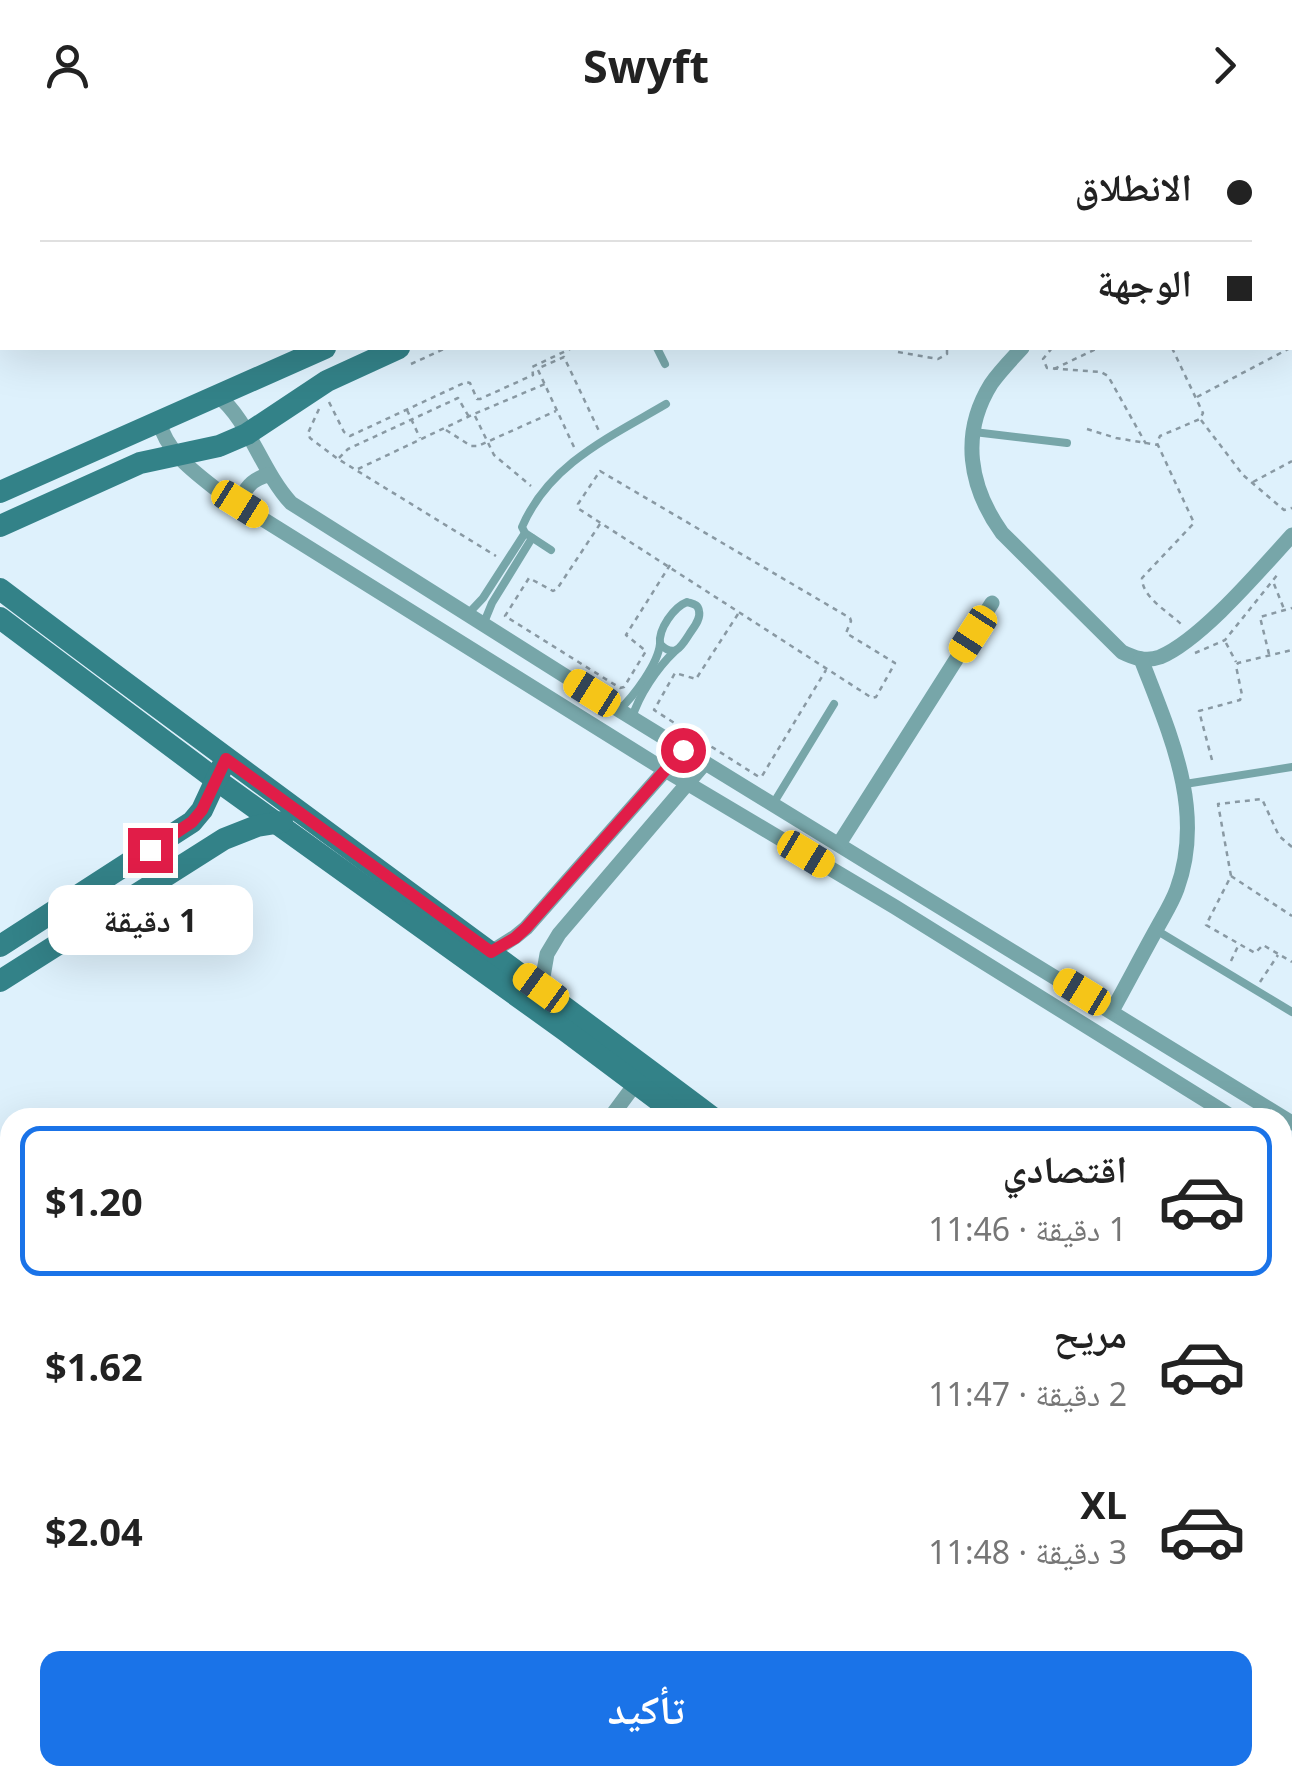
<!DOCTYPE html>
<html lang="ar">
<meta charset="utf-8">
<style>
:root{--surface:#fff;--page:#f2f2f2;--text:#222;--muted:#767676;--line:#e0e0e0;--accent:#1a73e8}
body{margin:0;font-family:"Noto Sans","Noto Naskh Arabic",sans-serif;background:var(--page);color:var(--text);direction:rtl;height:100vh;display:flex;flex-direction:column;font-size:38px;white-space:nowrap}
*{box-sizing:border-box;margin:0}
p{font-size:32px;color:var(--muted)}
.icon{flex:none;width:55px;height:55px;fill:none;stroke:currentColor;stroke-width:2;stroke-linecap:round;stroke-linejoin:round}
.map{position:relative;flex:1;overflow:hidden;direction:ltr}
.details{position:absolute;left:0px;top:978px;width:1292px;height:678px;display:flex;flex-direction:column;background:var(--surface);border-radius:30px 30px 0 0;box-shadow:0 10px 40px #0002;direction:rtl}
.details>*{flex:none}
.guide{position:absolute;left:0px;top:0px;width:1292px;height:220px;box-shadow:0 10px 40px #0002;direction:rtl;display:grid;align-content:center;height:220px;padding:0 40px;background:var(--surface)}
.end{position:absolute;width:45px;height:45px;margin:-22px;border:12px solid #e11d48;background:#fff;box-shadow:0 0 0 5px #fff}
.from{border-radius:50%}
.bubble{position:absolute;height:70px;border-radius:20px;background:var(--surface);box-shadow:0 10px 40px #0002;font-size:32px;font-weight:700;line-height:70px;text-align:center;direction:rtl}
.car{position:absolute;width:30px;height:60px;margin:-30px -15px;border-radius:12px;box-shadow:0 0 8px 2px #0007;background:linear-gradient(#f5c518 24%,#345 0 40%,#f5c518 0 76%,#345 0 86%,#f5c518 0)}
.guide b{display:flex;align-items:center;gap:35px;height:95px;font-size:38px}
.guide b+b{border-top:2px solid var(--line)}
.guide i{width:25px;height:25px;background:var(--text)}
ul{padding:18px 0 0;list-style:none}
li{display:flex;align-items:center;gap:30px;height:150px;margin:0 20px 15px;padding:0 20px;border:5px solid transparent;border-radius:20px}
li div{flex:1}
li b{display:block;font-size:38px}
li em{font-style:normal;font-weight:700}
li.selected{border-color:var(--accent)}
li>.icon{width:90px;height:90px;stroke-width:1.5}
.button{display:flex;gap:20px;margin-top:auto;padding:20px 40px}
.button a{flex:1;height:115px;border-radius:20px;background:var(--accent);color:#fff;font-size:40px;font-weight:700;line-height:115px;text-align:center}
header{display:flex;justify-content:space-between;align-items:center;height:130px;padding:0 40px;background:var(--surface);font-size:45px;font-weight:700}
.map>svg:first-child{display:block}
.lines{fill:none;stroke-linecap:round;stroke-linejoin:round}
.path{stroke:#8999a3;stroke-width:2.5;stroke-dasharray:5 5;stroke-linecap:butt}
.lane{stroke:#77a6a9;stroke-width:8}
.street{stroke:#77a6a9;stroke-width:15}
.secondary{stroke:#338288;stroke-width:22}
.route{stroke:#e11d48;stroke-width:12}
</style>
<header><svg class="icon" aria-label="forward" viewBox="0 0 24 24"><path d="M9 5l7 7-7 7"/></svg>Swyft<svg class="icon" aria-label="person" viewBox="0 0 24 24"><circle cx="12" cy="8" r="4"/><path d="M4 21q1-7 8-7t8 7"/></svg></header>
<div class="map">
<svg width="1292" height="1653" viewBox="0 0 1292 1653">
<rect width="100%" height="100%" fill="#def1fc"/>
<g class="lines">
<g class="path">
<polyline points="1047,2 1052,0"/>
<polyline points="1290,108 1292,108"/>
<polyline points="1290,151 1292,155"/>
<polyline points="1290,162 1292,159"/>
<polyline points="1052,218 1043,229 1047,238 1101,242 1108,246 1146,314"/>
<path d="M1172,218L1203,283L1200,289L1160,306L1157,313L1194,393L1142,448C1142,467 1167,481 1181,494"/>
<polyline points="898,222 938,229 947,224 947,218"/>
<polyline points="411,234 446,218"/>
<polyline points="1054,239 1098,218"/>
<polyline points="1197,267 1292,217"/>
<polyline points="329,272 344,302 350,306 466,252 470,253 477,269 480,269 533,245 532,237 572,218"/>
<polyline points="319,279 308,303 310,308 338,329 496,426"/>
<polyline points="407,280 420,308"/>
<polyline points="475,286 494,325 531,356"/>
<polyline points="1201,290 1243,345 1284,380 1292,378"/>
<polyline points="1087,299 1116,308 1158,315"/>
<polyline points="446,300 471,316 478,316 556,281"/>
<polyline points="574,317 538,240 539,238 564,227 599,301"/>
<polyline points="339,328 348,319 458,268 469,287"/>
<polyline points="358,339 474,284 545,254"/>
<polygon points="600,341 850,488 851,491 846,503 895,533 876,567 872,568 579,379 578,374"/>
<polyline points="1253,352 1292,331"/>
<polyline points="600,394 557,459 553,461 529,448 505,486 620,558 624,557 646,521 626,505 670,435"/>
<polyline points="1274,454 1284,479"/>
<polyline points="738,484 696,549 675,543 654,580 759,647 762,646 826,540"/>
<polyline points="1226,513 1236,532"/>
<polyline points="1195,523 1225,510 1278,444"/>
<polyline points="1269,524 1260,487 1292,478"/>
<polyline points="1212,630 1199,581 1240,570 1242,565 1236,536 1238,533 1292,520"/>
<polyline points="1292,717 1279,706 1262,669 1218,674 1231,746 1206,795 1255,823 1263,815 1292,832"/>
<polyline points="1231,746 1292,786"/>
<polyline points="1231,831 1238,816"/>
<polyline points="1260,852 1278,825"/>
</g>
<g class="lane">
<polyline points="910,0 911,2"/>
<polyline points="657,218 665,234"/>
<polyline points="974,302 1067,313"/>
<path d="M551,420L525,403L522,397C549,334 610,307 666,274"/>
<path d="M687,472C693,474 698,474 699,481C701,489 694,497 690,503C681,517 675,529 660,514C658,499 674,477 687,472Z"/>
<polyline points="467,485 483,468 525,403"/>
<polyline points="483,495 492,473 532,408"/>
<path d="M619,580C634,566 658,534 660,514"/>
<path d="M632,588C639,565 657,538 675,521"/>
<polyline points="1185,654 1292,637"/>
<polyline points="773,674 834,574"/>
<polyline points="1156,800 1292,882"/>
<polyline points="819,1645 829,1653"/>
</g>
<g class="street">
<polyline points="1102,0 1102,2"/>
<polyline points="1290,92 1292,91"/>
<path d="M1022,218C1012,229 1000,241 991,254C960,304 969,357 1002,403L1122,522C1134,528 1146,532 1160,527C1201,510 1261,439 1292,405"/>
<path d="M218,266C248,289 262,342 291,373L619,580L1292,993"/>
<path d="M159,291C167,324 196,343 221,363L665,640L895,777L1234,988"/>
<path d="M240,374C244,358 252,349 268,345"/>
<polyline points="839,714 992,473"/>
<polyline points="491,822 515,807 526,798 683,620"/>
<polyline points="541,858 547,824 559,804 705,633"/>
<path d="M1112,881C1127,854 1141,827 1156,800C1163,787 1172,773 1177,759C1206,680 1169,602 1141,529"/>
<polyline points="610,988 636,953"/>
<polyline points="1282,1017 1292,1023"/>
<polyline points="0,1094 10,1099"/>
<polyline points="0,1504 10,1506"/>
<polyline points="350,1645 351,1653"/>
<polyline points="526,1653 527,1645"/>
<polyline points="636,1653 638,1645"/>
<polyline points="713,1653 715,1645"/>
</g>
<g class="secondary">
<polyline points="797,2 802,0"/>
<polyline points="869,2 875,0"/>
<polyline points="0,362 325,218"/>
<polyline points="0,396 140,333 219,316 247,304 327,251 399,218"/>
<path d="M0,459C236,637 476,810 713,988"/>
<polyline points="0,488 215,649 566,901 682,988"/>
<polyline points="0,816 192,692 202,680 222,637"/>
<polyline points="0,851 224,709 257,696 282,692"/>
<polyline points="1282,1403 1292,1409"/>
<polyline points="1282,1428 1292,1433"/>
</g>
</g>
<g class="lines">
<polyline class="route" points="150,720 192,692 202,680 226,629 491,822 515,808 526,798 683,620"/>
</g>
</svg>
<i class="end from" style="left:683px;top:620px"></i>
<i class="end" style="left:150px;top:720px"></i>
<div class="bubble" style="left:48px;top:755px;width:205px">1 دقيقة</div>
<i class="car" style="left:240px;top:374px;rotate:122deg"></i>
<i class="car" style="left:973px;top:504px;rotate:213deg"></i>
<i class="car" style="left:592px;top:563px;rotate:302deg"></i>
<i class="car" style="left:806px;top:724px;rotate:121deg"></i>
<i class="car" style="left:541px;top:858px;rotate:306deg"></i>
<i class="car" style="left:1082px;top:862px;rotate:301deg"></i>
<div class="guide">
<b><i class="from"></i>الانطلاق</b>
<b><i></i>الوجهة</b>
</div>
<section class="details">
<ul>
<li class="selected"><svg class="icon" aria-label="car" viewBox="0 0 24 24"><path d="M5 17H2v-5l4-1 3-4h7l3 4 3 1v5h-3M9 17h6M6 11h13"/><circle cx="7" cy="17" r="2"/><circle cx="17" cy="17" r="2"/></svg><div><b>اقتصادي</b><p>1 دقيقة · 11:46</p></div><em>$1.20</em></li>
<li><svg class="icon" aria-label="car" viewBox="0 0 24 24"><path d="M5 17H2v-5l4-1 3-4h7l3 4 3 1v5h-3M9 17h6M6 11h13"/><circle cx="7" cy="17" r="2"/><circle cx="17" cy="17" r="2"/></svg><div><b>مريح</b><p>2 دقيقة · 11:47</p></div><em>$1.62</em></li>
<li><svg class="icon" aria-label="car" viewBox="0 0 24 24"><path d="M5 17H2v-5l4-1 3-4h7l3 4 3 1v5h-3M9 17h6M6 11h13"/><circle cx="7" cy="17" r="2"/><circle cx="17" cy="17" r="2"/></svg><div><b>XL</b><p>3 دقيقة · 11:48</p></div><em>$2.04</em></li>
</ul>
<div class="button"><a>تأكيد</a></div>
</section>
</div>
